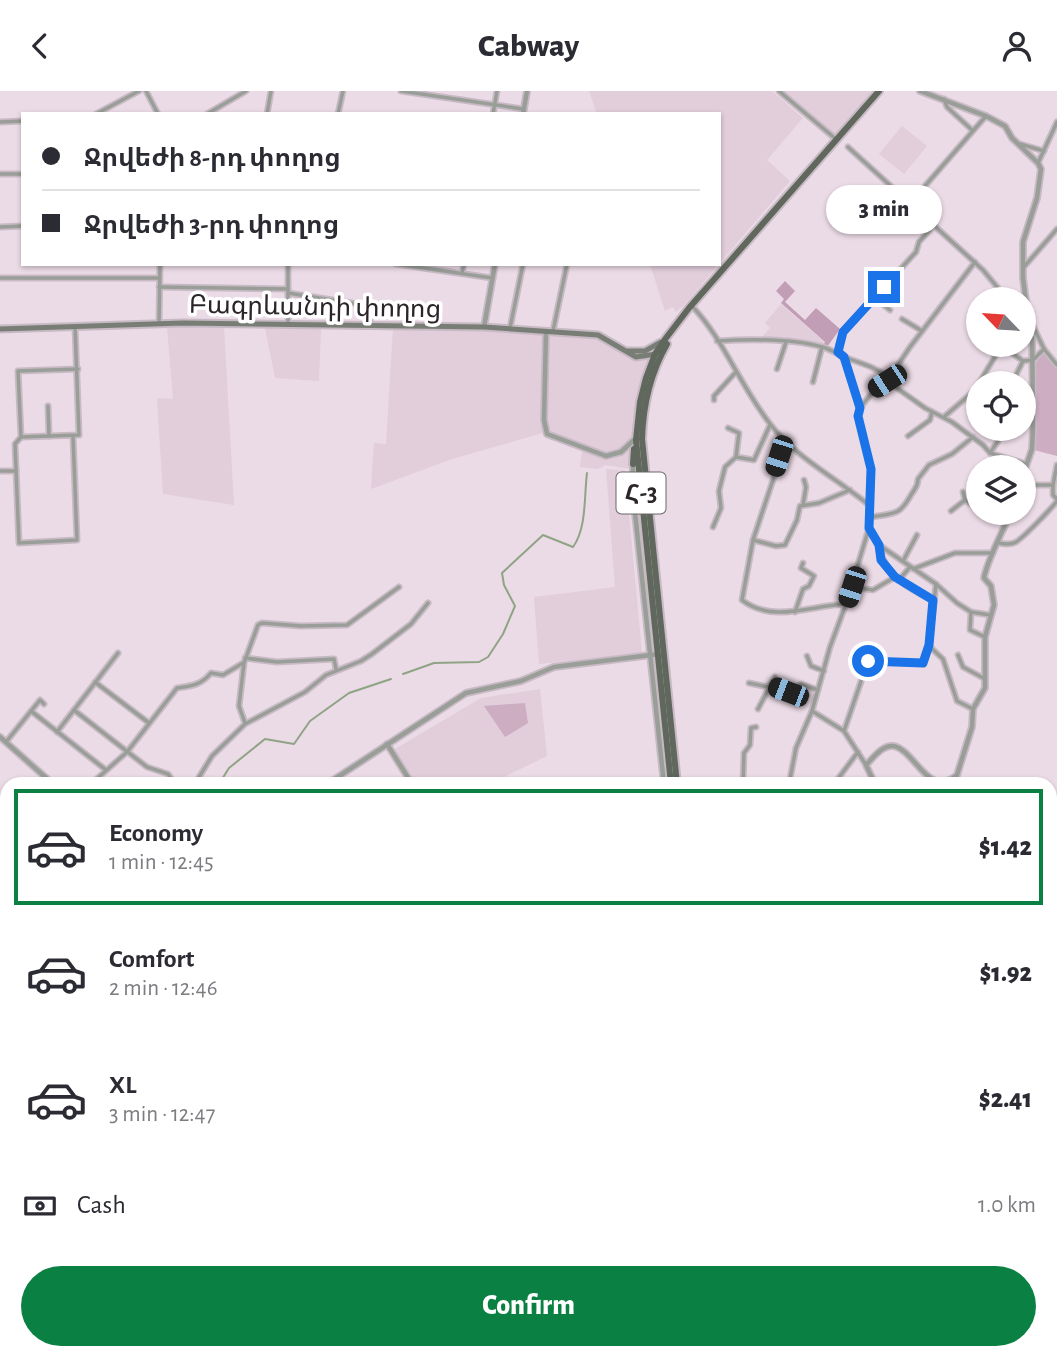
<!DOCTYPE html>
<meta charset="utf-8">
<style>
:root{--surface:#fff;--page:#f7f7f7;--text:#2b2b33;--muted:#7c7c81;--line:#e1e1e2;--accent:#0b8043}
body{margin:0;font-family:"Alegreya Sans","Noto Sans Armenian",sans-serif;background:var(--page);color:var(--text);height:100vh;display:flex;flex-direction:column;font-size:26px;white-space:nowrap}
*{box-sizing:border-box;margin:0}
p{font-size:23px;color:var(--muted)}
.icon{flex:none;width:38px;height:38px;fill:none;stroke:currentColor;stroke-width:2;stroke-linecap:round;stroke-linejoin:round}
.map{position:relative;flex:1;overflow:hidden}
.sheet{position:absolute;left:0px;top:686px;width:1057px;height:583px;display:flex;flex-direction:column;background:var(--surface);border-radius:21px 21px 0 0;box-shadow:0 2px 5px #0004}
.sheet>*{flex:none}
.banner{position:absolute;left:21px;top:21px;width:700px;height:154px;border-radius:0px;box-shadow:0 2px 5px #0004;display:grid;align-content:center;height:154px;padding:0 21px;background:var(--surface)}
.needle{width:46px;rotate:295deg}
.tools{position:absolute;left:966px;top:196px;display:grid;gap:14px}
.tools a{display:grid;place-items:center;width:70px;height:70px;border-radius:50%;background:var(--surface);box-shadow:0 2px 5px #0004;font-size:35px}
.end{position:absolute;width:32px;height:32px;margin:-16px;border:9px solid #1a73e8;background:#fff;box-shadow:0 0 0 4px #fff}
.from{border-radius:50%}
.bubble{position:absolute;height:49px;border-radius:24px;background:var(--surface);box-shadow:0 2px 5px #0004;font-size:23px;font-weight:800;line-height:49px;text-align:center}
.car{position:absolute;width:21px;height:42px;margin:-21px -10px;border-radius:9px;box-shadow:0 0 5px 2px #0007;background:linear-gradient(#222 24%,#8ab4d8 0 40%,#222 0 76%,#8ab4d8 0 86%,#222 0)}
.banner b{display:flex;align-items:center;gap:24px;height:66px;font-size:26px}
.banner b+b{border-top:2px solid var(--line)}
.banner i{width:18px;height:18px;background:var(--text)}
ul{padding:12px 0 0;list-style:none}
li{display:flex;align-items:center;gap:21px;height:116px;margin:0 14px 10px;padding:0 7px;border:4px solid transparent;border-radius:0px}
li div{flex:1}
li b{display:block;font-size:26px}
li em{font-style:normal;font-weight:800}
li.selected{border-color:var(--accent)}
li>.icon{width:63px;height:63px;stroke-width:1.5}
.pay{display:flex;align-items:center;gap:18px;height:77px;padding:0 21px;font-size:26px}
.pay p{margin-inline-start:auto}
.button{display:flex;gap:14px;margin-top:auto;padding:14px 21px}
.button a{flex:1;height:80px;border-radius:42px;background:var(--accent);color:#fff;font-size:28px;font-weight:800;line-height:80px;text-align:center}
header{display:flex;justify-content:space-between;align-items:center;height:91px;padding:0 21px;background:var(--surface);font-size:32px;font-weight:800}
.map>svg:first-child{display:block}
.built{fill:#e2cddb}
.green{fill:#ccadc2}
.forest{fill:#c19eb6}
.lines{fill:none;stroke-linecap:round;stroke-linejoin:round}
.stream{stroke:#8fa485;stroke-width:2}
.minor-casing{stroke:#c8bac4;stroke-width:7}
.tertiary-casing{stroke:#c8bac4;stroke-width:8}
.secondary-casing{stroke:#c8bac4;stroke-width:9}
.primary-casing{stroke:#c8bac4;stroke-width:10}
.minor{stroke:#9a9e98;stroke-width:3.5}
.tertiary{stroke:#9a9e98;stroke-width:4.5}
.secondary{stroke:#787e75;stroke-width:5}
.primary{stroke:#60675d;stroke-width:6}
.route{stroke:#1a73e8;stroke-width:9}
.labels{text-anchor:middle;stroke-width:7;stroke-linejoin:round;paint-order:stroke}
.shield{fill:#fff;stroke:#6b6669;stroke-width:2}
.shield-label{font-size:24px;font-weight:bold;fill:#2b2529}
.street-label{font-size:26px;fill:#2b2529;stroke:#fff}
</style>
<header><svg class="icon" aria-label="back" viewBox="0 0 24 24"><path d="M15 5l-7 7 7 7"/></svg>Cabway<svg class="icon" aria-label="person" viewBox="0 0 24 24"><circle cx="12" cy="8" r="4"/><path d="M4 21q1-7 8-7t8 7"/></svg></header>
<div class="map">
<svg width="1057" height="1268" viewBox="0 0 1057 1268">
<rect width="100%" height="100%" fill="#ebdbe6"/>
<g class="built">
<polygon points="589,0 772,0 803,27 767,69 790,90 685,213 676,221 673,216 665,220 650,173 719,173 719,23 597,23"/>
<polygon points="782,0 875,0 834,46"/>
<polygon points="902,35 927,55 904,83 879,63"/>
<polygon points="781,213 824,251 822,253 762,246 770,237 765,232"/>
<polygon points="167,236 224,237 234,414 163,403 157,307 173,308"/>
<polygon points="265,237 321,238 319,290 275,287"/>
<polygon points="393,237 478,237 598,244 632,267 651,268 640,302 630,378 606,374 598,378 580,376 582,359 543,342 452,368 371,398 374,352 386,353"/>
<polygon points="606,378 625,380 642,562 539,573 534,506 615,496"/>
<polygon points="540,598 547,665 504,686 508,693 416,693 395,658 481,607"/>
</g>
<g class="green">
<polygon points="1043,261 1057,275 1057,365 1034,359 1034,275"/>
<polygon points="525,612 528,632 505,646 484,615"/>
</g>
<polygon class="forest" points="785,190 795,200 785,211 805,229 816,217 840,238 827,256 824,253 825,251 781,212 784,208 776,200"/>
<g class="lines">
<g class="stream">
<path d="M403,583L434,572L479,571L488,566L503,543L515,515L504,494L502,482L543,444L573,456C587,437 584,404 587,382"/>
<polyline points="219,693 229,677 265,648 294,653 310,630 349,602 391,588"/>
<polyline points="1050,748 1057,743"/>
</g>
<defs>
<g id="minor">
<polyline points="146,0 158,23"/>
<polyline points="401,0 523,18"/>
<polyline points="779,0 837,49"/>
<polyline points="944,8 947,16 972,39"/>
<polyline points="96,23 139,0"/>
<polyline points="207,23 246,0"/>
<polyline points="267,23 271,0"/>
<polyline points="338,23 343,0"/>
<polyline points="493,23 497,0"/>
<polyline points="0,31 23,30"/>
<polyline points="1020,53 1044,60"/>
<polyline points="848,56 983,179 1007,208"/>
<polyline points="1038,72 1057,31"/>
<polyline points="0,83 23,83"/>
<polyline points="911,111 986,25"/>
<polyline points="0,136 23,135"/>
<polyline points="396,173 492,187"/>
<polyline points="1023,177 1057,138"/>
<polyline points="462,182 464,173"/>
<polyline points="0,187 159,187"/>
<polyline points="159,196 288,198"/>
<polyline points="288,202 370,215 370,235"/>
<polyline points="875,207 890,219"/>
<path d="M691,214C724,248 741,297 771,334C795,366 839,389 870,415"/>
<polyline points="902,228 922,240"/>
<polyline points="159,232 160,173"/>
<polyline points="288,233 288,173"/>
<polyline points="1033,235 1044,258 1057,274"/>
<polyline points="510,237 523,173"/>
<polyline points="553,240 567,173"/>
<path d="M717,250C750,248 790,247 822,256C831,258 838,264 847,267C862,273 874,275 887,286V290L925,317L952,331L983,354L990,362L1026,373"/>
<polyline points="838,261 843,241 916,161 919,151 934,134"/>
<polyline points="844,266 860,317"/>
<polyline points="777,278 786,251"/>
<polyline points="813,291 822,256"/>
<polyline points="979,292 999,259 1006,258 1023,270"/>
<polyline points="1010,292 1014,288 1023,270 1033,269 1044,258"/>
<polyline points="714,309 714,305 736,281"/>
<polyline points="48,315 49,345"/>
<polyline points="945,325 974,300 978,293"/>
<polyline points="728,337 739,342 736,366"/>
<polyline points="73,345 77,449 19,452 15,353 21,346 18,280 78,278"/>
<polyline points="908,345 930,329 932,321"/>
<polyline points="21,346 79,344 75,235"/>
<path d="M786,350L753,449L742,509C773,533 812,514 846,513"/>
<polyline points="990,362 1000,347 1002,338"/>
<polyline points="0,380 16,380"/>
<polyline points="1024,394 1053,394 1057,374"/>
<polyline points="1053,394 1053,404 1057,408"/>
<polyline points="963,401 965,409 978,418"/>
<polyline points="803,414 806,396 804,389"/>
<polyline points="951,420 965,409"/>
<polyline points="991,422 1009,426"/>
<path d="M872,426C895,422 899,425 911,404C915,397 918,396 918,388L929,374L952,363L973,346"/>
<polyline points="713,436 721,417 719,400 725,376 736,366 754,369 770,334"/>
<polyline points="869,437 879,454 936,493 957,512 971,521 990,524"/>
<polyline points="753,449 776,455 785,454 797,429 800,415 819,412 850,399"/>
<path d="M999,452C1004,453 1011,454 1016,451C1024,446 1051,418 1057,410"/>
<path d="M879,454C883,483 908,498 933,509"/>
<polyline points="903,470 917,444"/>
<polyline points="913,478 955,462 993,462"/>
<polyline points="899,489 910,476"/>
<polyline points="852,496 873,499 895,486"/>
<polyline points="795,521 803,498 809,495 814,485 801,477 803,472"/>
<polyline points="971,521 970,539 985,546"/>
<polyline points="929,555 943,568 957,610 973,618"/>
<polyline points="852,564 870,569"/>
<polyline points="958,564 963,576 985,588"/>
<polyline points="807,565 811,575 824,580"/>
<polyline points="245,567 277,571 334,568 336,578"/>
<polyline points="95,591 149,632"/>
<polyline points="749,592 768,596"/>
<polyline points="770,594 788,601 801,593 818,599"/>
<polyline points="758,618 775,586"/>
<polyline points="74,619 147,676 168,683 175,693"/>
<polyline points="31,620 106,679"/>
<polyline points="812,620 844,640 866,674"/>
<polyline points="245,632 239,615 244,572 258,534 262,532 301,535 347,534 399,496"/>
<polyline points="844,640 868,570 923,572 929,554 936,493"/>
<polyline points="57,641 118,562"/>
<polyline points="6,651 40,609 44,613"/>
<path d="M91,693L127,661L177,597C192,595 201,594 211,582L223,584L243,572"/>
<polyline points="193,693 196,691 212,665 245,633 305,601 326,584 361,570 372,563 411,533 428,512"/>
<polyline points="743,693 744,662 750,654 751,637 756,636"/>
<polyline points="789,693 796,657 812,620 830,556 846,513 869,437 871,378 858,325 860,317 875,298 887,290 910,256 975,171"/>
<polyline points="834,693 858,661"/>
<polyline points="0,968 7,975"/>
<polyline points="270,1262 271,1268"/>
<polyline points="815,1262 818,1262"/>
<polyline points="225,1268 225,1262"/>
<polyline points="794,1268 798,1262"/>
</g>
<g id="tertiary">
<polyline points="920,0 986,25 1005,35 1012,47 1038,72 1041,78 1037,107 1023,151 1023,187 1026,211 1032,233 1033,338 1032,358 1024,381"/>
<polyline points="523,23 527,0"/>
<polyline points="484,236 495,173"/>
<polyline points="546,240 544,329 547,343 606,365 621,361 636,347"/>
<polyline points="633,373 633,403 664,693"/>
<polyline points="635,396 640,414"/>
<polyline points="0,646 53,693"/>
<polyline points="387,653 412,693"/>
<polyline points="327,693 466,602 521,590 554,576 659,563"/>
<path d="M875,693L866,674C873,667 882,654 893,655C915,658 928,709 957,684L972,636L973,618L985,597V546L994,514L991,495L984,487C987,469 1003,441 1010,422"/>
<polyline points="0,817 7,817"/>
<polyline points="0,967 7,960"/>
<polyline points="191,1262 194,1268"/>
<polyline points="654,1262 664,1268"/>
<polyline points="826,1262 826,1268"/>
</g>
<g id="secondary">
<polyline points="0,238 183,232 484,236 598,244 636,266 656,263"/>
<polyline points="628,260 645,260 661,251"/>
<polyline points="1050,1025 1057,1038"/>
<polyline points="1050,1117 1057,1113"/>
<polyline points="0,1134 7,1142"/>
<polyline points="76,1262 79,1268"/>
<polyline points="1046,1262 1051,1268"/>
<polyline points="506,1268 513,1262"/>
</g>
<g id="primary">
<path d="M667,253C651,281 643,315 642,348L677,693"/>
<polyline points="633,373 634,358"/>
<polyline points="671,693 636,349 640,311 646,287 655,263 666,247 689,217 879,0"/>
<polyline points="0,861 7,862"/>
<polyline points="0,867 7,867"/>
<polyline points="381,1262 385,1268"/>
<polyline points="391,1262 395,1268"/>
</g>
</defs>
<use href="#minor" class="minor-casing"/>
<use href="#tertiary" class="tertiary-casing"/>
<use href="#secondary" class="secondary-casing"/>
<use href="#primary" class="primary-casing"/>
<use href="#minor" class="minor"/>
<use href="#tertiary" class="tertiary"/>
<use href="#secondary" class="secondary"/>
<use href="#primary" class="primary"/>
</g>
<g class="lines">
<polyline class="route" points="868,570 923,572 929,554 933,509 895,486 881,469 879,454 869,437 871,378 858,325 860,317 844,266 838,261 843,241 884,196"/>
</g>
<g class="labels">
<rect class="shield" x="616.5" y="381.5" width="49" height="41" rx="5"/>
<g class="shield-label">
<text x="641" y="410">Հ-3</text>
</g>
<g class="street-label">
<text transform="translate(315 215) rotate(1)" y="9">Բագրևանդի փողոց</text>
</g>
</g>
</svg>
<div class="tools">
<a><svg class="needle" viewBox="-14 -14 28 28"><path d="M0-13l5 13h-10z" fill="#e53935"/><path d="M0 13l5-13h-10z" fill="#7c7c81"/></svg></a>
<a><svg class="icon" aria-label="locate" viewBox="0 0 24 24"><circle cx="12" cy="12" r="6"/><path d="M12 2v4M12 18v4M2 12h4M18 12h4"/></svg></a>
<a><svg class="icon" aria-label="layers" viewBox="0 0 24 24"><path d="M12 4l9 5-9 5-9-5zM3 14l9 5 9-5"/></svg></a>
</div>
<i class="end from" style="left:868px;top:570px"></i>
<i class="end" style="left:884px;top:196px"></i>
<div class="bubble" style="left:826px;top:94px;width:116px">3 min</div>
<i class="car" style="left:887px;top:290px;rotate:237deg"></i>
<i class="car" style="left:779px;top:365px;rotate:198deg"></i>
<i class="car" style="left:852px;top:496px;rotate:198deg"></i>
<i class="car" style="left:788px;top:601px;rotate:291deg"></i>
<div class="banner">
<b><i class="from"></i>Ջրվեժի 8-րդ փողոց</b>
<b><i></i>Ջրվեժի 3-րդ փողոց</b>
</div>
<section class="sheet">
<ul>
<li class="selected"><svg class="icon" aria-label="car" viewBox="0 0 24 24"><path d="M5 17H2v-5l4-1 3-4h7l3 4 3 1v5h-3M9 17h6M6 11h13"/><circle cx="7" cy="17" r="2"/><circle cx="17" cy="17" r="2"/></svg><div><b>Economy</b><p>1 min · 12:45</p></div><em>$1.42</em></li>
<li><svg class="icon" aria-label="car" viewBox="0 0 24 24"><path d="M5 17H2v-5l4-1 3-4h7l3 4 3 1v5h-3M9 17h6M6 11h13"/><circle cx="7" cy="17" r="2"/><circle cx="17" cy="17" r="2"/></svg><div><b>Comfort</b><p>2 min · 12:46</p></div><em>$1.92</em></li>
<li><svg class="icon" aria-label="car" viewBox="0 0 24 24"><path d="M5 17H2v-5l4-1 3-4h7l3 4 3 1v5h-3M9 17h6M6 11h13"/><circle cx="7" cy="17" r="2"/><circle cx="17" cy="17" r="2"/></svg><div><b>XL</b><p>3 min · 12:47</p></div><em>$2.41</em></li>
</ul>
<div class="pay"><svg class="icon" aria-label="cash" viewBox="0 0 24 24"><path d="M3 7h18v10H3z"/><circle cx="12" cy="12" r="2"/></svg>Cash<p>1.0 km</p></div>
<div class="button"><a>Confirm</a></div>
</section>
</div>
